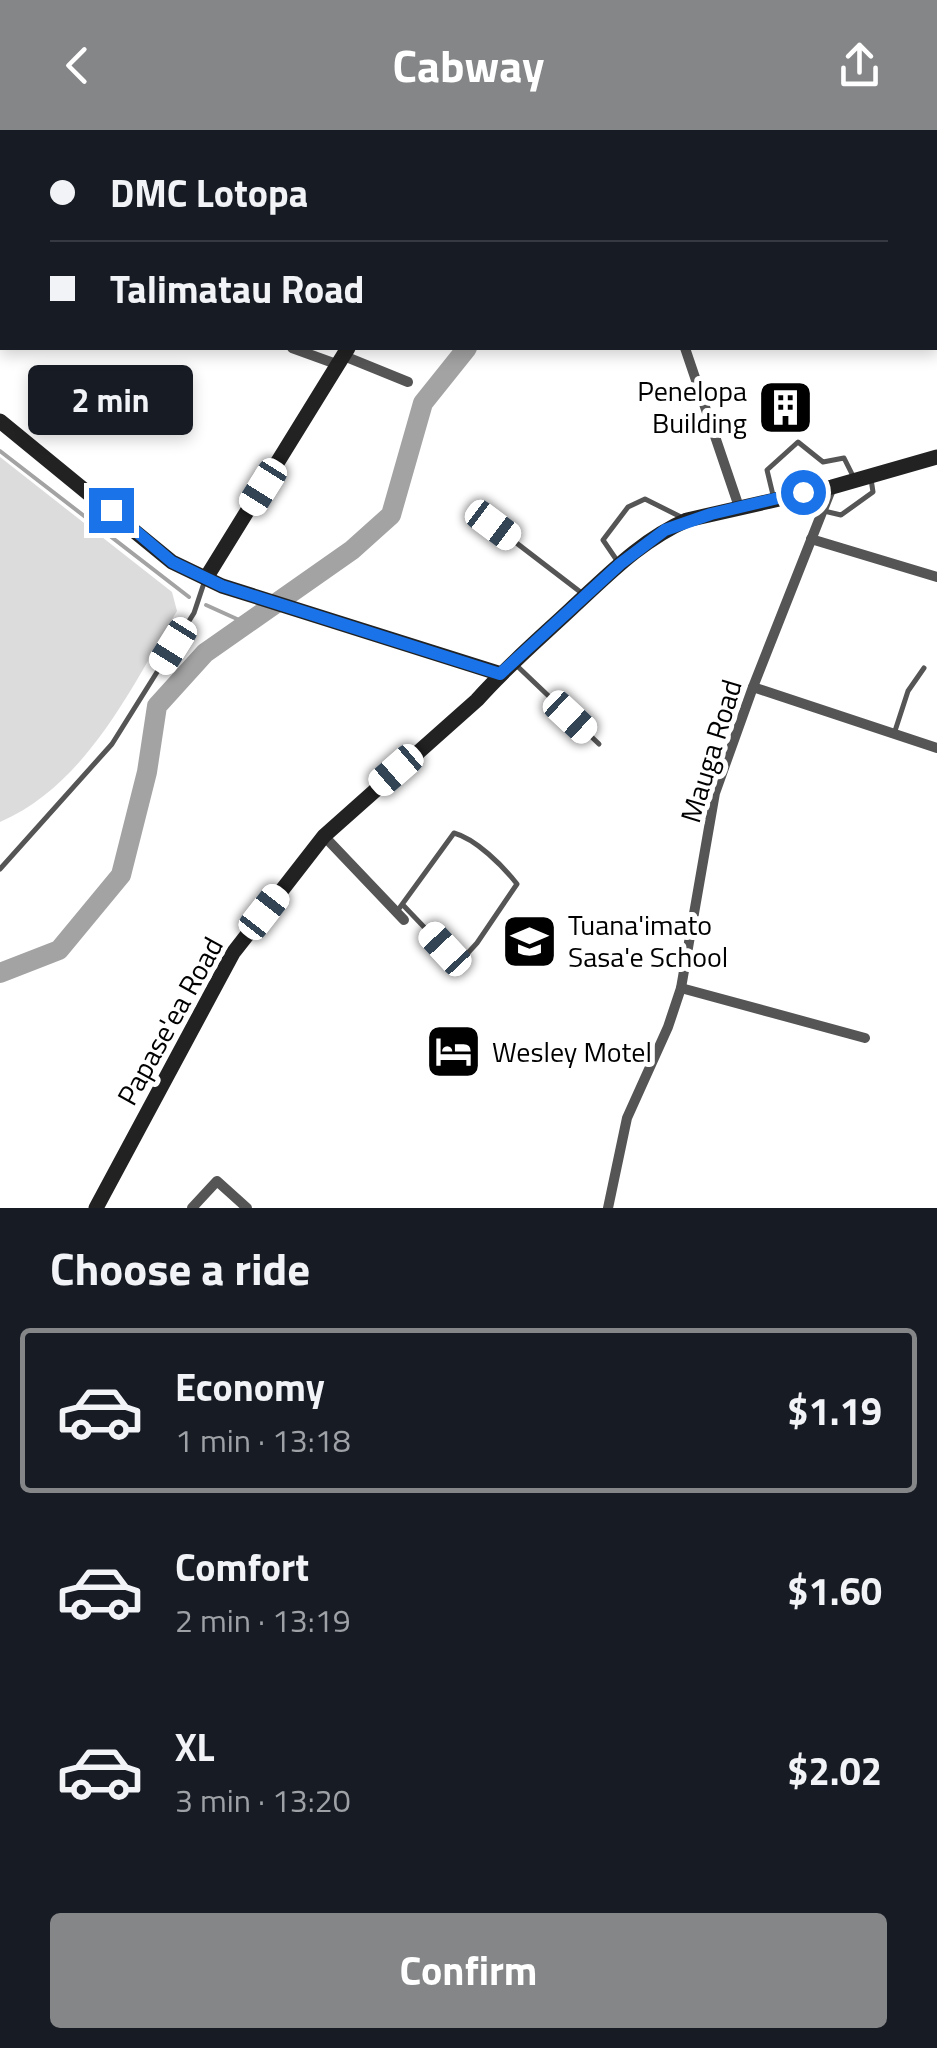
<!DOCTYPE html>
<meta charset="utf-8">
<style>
:root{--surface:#171b24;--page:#20242c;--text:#f1f3f6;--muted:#9ea1a6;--line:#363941;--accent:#858687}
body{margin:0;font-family:"Titillium Web",sans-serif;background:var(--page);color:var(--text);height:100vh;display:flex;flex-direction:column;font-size:38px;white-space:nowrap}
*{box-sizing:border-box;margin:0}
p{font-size:32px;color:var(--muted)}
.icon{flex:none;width:55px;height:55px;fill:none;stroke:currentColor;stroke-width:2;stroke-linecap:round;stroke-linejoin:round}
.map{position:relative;height:1078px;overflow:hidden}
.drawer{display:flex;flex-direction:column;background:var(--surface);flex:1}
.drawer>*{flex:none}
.hud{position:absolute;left:0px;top:0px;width:938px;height:220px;box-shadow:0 5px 15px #0003;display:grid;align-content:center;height:220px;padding:0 50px;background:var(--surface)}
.end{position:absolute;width:45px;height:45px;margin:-22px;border:12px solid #1a73e8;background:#fff;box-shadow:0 0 0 5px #fff}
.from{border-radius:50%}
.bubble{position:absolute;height:70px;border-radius:10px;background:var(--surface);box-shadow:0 5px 15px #0003;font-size:32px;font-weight:700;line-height:70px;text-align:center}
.car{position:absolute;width:30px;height:60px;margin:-30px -15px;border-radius:12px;box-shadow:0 0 8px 2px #0007;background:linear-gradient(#fff 24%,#345 0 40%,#fff 0 76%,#345 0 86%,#fff 0)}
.hud b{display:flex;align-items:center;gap:35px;height:95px;font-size:38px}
.hud b+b{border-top:2px solid var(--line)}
.hud i{width:25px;height:25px;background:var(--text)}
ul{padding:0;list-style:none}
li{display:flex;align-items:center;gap:30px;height:165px;margin:0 20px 15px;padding:0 30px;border:5px solid transparent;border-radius:10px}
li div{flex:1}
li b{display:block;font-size:38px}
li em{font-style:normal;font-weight:700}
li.selected{border-color:var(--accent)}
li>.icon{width:90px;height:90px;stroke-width:1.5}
h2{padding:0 50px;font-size:45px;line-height:120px}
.button{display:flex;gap:20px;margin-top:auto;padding:20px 50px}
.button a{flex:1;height:115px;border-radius:10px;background:var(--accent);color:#fff;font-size:40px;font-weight:700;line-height:115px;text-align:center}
header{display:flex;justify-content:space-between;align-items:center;height:130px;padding:0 50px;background:var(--accent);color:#fff;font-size:45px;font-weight:700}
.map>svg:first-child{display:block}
.green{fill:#dcdcdc}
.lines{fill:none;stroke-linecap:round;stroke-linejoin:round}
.stream{stroke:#a3a3a3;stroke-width:4}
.river{stroke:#a3a3a3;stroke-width:20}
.lane{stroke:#555;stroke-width:5}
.street{stroke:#555;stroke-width:10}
.secondary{stroke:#222;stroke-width:15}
.route{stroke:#1a73e8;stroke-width:12}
.labels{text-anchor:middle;stroke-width:10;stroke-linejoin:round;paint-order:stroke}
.poi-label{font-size:28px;fill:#000;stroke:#fff;text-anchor:start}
.street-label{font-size:28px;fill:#000;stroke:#fff}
</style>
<header><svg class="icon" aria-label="back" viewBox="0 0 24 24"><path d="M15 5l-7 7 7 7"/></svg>Cabway<svg class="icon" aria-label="share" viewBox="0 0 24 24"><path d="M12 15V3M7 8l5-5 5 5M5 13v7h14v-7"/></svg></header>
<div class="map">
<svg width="937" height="1078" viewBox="0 0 937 1078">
<rect width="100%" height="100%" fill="#fff"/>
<path class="green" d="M0,327L172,462L177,481C131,558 87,654 0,692Z"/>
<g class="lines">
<g class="stream">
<polyline points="0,321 189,467"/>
<polyline points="206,475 248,494"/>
</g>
<g class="river">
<polyline points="595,2 596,0"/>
<polyline points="0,843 59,820 121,745 147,642 157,576 205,523 352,420 391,385 423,273 467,218"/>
</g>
<g class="lane">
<polyline points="773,365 767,340 798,312 823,332 844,328 854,348"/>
<polyline points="824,381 841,385 873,362 871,349"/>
<polyline points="493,395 583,464"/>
<polyline points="618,432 603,410 628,377 645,369 683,388"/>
<polyline points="515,534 599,614"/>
<polyline points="894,604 908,561 924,538"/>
<polyline points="0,739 112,614 194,483 205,450"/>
<path d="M398,780L454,703C476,709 503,736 517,754L477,813L466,825L452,824L445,819L403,775"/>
</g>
<g class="street">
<polyline points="916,0 918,2"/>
<polyline points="935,20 937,22"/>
<polyline points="292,218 339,235"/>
<polyline points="685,218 739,377"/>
<polyline points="344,226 408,252"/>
<polyline points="811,409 937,447"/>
<polyline points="753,557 937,618"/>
<polyline points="324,706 404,790"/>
<polyline points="681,858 865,908"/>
<polyline points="192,1078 217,1051 247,1078"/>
<polyline points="608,1078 627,988 668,897 681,858 715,663 753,557 832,357"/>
</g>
<g class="secondary">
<polyline points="436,2 437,0"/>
<polyline points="0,291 172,432 222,456 501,544"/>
<polyline points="206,448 348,218"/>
<path d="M96,1078L233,823L324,706L477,570C506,537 539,509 571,479C607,446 641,410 687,390L832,357L937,327"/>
</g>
</g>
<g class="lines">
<polyline class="route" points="111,380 172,432 222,456 500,544 620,434 665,400 711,384 803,362"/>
</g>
<defs>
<symbol id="building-square" viewBox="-11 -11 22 22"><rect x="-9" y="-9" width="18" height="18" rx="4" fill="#000" stroke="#fff"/><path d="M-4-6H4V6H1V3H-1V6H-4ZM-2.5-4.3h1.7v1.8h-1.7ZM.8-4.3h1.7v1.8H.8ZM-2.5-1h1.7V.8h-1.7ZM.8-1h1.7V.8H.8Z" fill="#fff"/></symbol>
<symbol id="school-square" viewBox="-11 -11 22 22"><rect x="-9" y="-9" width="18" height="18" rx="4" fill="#000" stroke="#fff"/><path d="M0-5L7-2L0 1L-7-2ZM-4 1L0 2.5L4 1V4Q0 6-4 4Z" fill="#fff"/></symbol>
<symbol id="hotel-square" viewBox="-11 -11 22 22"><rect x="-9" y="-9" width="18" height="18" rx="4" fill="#000" stroke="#fff"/><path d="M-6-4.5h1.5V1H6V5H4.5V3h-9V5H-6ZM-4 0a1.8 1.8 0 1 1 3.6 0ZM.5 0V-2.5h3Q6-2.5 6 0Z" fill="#fff"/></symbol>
</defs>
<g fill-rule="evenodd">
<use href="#building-square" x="754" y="246" width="63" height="63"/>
<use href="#school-square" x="498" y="780" width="63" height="63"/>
<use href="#hotel-square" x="422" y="890" width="63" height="63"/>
</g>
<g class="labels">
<g class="poi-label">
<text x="747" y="271" text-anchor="end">Penelopa<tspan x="747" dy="32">Building</tspan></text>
<text x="568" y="805">Tuana'imato<tspan x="568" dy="32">Sasa'e School</tspan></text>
<text x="492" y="932">Wesley Motel</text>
</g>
<g class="street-label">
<text transform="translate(711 621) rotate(-73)" y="10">Mauga Road</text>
<text transform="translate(170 891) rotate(-61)" y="10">Papase'ea Road</text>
</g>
</g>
</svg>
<i class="end from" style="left:803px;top:362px"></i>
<i class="end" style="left:111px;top:380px"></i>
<div class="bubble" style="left:28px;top:235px;width:165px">2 min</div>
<i class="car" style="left:263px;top:357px;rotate:212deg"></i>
<i class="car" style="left:493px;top:395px;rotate:127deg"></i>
<i class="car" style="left:173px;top:516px;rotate:212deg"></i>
<i class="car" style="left:570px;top:587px;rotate:133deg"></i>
<i class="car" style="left:396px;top:640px;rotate:229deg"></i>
<i class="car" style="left:264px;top:782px;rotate:38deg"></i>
<i class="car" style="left:445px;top:819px;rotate:317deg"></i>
<div class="hud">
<b><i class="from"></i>DMC Lotopa</b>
<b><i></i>Talimatau Road</b>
</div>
</div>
<section class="drawer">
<h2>Choose a ride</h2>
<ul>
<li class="selected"><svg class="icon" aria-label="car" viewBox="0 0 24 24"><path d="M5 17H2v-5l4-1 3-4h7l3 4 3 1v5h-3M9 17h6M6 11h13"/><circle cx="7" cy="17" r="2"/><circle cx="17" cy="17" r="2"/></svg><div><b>Economy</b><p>1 min · 13:18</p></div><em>$1.19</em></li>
<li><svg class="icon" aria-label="car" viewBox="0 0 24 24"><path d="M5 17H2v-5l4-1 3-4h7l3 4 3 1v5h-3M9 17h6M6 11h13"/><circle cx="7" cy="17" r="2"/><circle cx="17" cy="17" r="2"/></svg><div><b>Comfort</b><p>2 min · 13:19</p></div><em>$1.60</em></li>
<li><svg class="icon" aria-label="car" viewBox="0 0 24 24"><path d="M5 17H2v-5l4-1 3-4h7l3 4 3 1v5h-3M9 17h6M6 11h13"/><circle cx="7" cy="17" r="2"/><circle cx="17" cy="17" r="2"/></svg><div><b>XL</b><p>3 min · 13:20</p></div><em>$2.02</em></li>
</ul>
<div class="button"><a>Confirm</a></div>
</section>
